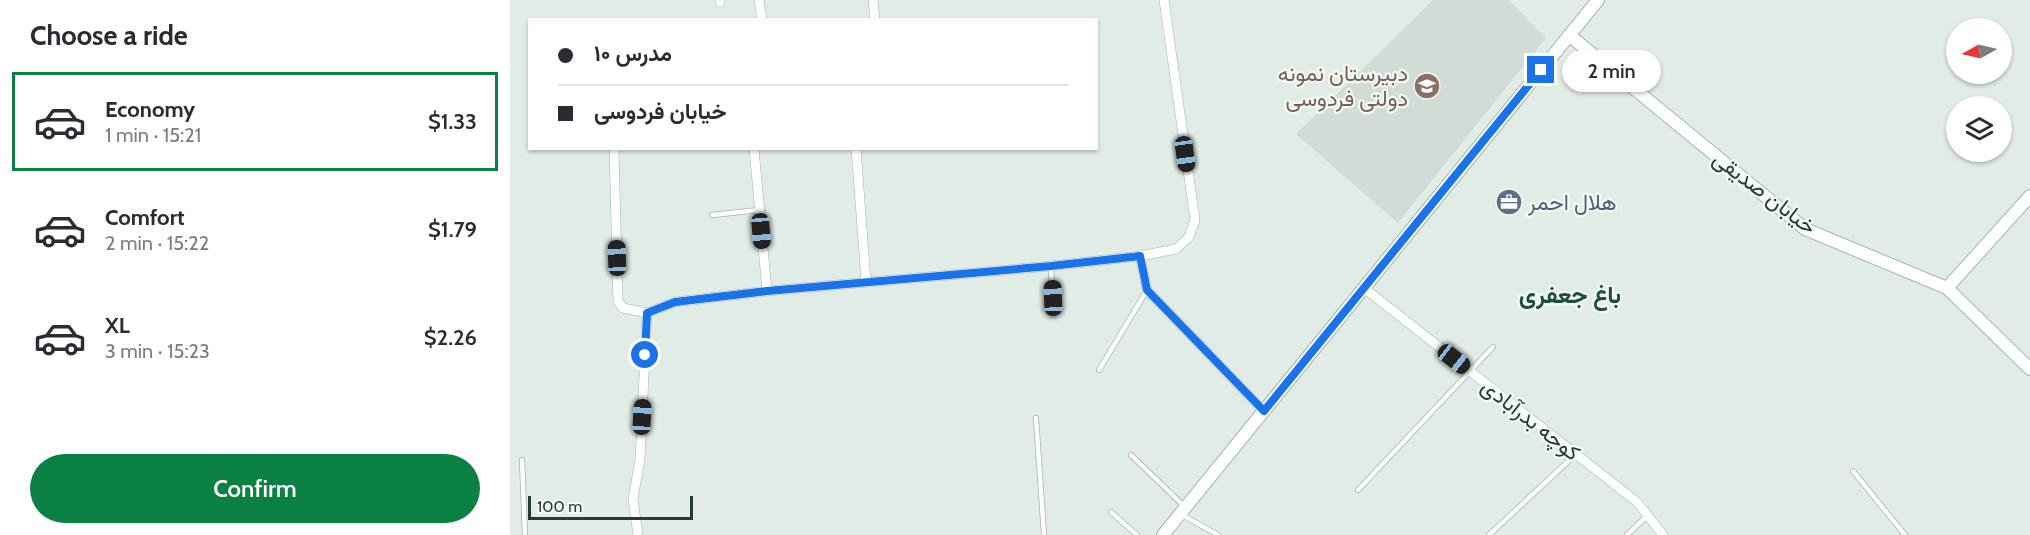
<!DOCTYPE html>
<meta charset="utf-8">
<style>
:root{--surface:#fff;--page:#f2f2f3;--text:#2b2b33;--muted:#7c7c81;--line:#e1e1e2;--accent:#0b8043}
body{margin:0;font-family:Cabin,Vazirmatn,sans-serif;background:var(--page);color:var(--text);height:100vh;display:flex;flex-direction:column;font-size:22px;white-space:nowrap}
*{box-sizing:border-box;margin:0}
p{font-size:20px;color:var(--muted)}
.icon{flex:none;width:33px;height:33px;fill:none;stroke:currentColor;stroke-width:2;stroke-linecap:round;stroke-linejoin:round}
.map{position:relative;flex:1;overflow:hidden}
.side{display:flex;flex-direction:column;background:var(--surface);width:510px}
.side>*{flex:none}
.guide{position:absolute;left:18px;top:18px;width:570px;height:132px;border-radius:0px;box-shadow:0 2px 4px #0004;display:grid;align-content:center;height:132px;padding:0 30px;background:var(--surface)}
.needle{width:39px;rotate:262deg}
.buttons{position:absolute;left:1436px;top:18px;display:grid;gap:12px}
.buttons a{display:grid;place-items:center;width:66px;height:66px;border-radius:50%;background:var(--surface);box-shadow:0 2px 4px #0004;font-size:30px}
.scale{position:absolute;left:18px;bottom:15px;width:165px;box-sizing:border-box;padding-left:6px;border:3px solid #223e32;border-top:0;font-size:16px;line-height:21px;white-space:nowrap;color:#223e32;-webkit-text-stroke:4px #f3f9f5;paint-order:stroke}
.end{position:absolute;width:27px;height:27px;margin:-14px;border:8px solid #1a73e8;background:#fff;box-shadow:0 0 0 3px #fff}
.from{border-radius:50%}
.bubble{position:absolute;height:42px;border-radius:21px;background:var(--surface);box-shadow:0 2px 4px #0004;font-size:20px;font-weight:600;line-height:42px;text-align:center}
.car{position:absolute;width:18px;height:36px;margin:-18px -9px;border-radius:8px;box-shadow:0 0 4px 2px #0007;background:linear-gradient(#222 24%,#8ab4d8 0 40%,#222 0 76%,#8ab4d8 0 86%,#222 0)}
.guide b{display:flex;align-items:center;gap:21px;height:57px;font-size:22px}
.guide b+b{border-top:2px solid var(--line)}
.guide i{width:15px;height:15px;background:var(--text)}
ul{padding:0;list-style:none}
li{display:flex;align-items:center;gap:18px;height:99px;margin:0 12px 9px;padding:0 18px;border:3px solid transparent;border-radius:0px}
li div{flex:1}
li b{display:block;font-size:22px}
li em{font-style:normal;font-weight:600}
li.selected{border-color:var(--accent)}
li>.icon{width:54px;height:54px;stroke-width:1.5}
h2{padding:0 30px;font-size:27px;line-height:72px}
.button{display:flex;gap:12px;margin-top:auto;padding:12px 30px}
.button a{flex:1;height:69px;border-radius:36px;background:var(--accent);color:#fff;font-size:24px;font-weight:600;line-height:69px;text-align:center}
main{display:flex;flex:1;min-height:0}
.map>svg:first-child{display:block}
.built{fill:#d0dcd5}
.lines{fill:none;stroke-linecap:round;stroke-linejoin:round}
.lane-casing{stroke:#a5b4ac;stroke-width:6}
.street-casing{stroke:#a5b4ac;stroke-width:10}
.secondary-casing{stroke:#a0b8ac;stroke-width:14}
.lane{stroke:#fff;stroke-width:4.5}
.street{stroke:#fff;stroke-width:9}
.secondary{stroke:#fff;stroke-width:12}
.route{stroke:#1a73e8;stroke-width:8}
.labels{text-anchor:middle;stroke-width:4.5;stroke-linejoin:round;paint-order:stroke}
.education-label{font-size:22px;fill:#785e54;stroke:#f3f9f5;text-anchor:end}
.street-label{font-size:22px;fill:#223e32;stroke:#f3f9f5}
.service-label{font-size:22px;fill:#4e5e75;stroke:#f3f9f5;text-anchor:start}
.neighbourhood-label{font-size:24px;font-weight:bold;fill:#1d503c;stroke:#f3f9f5}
</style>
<main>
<section class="side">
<h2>Choose a ride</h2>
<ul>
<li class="selected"><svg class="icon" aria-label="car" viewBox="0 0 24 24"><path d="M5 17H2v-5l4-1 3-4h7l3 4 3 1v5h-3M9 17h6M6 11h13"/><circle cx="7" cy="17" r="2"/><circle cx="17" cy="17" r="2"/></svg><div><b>Economy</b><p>1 min · 15:21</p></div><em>$1.33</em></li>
<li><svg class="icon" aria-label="car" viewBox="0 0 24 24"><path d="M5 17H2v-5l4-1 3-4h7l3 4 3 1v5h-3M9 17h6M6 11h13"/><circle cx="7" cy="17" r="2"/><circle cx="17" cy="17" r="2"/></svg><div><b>Comfort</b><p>2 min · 15:22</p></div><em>$1.79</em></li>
<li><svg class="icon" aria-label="car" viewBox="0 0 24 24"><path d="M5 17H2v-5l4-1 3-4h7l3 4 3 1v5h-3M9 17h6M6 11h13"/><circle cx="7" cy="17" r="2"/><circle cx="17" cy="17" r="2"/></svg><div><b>XL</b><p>3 min · 15:23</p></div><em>$2.26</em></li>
</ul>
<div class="button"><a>Confirm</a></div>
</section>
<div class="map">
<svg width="1520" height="535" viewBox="0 0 1520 535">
<rect width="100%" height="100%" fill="#e2ece6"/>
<polygon class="built" points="923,0 999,0 1036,38 888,223 786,134"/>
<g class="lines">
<defs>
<g id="lane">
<polyline points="202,215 249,210"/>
<polyline points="541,266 543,315"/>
<polyline points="589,370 637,290"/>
<polyline points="526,418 534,535"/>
<polyline points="621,455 675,507"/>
<polyline points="12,460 15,535"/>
<polyline points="1343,471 1395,535"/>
<polyline points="848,490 983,347"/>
<polyline points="601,512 627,535"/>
<polyline points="672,515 708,535"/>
<polyline points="979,535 1066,454"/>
<polyline points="1117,535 1137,516"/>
</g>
<g id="street">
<polyline points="210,0 210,2"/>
<polyline points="249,0 252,20"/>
<polyline points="363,0 365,20"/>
<polyline points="104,148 108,302 113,308 137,313 165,302 257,291 244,148"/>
<polyline points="346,148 356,281"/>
<polyline points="630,256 637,290 754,411"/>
<polyline points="854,288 1127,502 1153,535"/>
<polyline points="257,291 541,266 630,256 666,249 679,237 685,220 654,0"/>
<polyline points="128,535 123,499 130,459 137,313"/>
</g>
<g id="secondary">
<polyline points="1059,35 1295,229 1437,288 1520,369"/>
<polyline points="1437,288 1520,196"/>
<polyline points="653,535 1088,0"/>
</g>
</defs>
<use href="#lane" class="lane-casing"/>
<use href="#street" class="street-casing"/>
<use href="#secondary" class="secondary-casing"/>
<use href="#lane" class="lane"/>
<use href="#street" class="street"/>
<use href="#secondary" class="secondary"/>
</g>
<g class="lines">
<polyline class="route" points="135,355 137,313 165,302 257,291 541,266 630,256 637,290 754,411 1031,70"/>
</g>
<defs>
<symbol id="school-disc" viewBox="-11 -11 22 22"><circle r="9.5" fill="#8d6e63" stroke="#f3f9f5"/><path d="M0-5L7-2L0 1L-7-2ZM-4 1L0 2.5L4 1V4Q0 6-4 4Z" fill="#fff"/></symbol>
<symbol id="office-disc" viewBox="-11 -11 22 22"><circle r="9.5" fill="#5c6f8a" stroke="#f3f9f5"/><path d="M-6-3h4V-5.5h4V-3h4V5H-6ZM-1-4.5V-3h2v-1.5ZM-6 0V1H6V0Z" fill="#fff"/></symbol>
</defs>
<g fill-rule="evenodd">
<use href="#school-disc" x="902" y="71" width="30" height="30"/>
<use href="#office-disc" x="984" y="187" width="30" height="30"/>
</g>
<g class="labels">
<g class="education-label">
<text x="898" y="81">دبیرستان نمونه<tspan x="898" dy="25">دولتی فردوسی</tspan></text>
</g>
<g class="street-label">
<text transform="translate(1255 192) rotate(37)" y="8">خیابان صدیقی</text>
<text transform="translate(1021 419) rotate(38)" y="8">کوچه بدرآبادی</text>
</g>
<g class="service-label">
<text x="1018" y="210">هلال احمر</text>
</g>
<g class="neighbourhood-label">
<text x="1060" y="303">باغ جعفری</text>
</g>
</g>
</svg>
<div class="buttons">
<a><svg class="needle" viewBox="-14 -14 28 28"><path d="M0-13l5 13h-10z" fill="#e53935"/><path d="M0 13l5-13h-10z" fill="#7c7c81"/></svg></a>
<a><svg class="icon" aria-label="layers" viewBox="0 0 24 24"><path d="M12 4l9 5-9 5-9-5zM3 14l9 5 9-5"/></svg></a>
</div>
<div class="scale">100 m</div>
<i class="end from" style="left:135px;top:355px"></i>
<i class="end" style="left:1031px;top:70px"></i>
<div class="bubble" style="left:1052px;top:50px;width:99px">2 min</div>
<i class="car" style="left:675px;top:154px;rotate:172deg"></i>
<i class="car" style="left:251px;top:231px;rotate:175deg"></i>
<i class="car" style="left:107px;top:258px;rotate:358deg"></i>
<i class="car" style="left:543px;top:298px;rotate:358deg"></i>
<i class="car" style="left:944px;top:359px;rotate:128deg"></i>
<i class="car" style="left:132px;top:417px;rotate:3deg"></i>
<div class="guide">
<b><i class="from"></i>مدرس ۱۰</b>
<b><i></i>خیابان فردوسی</b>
</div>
</div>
</main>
